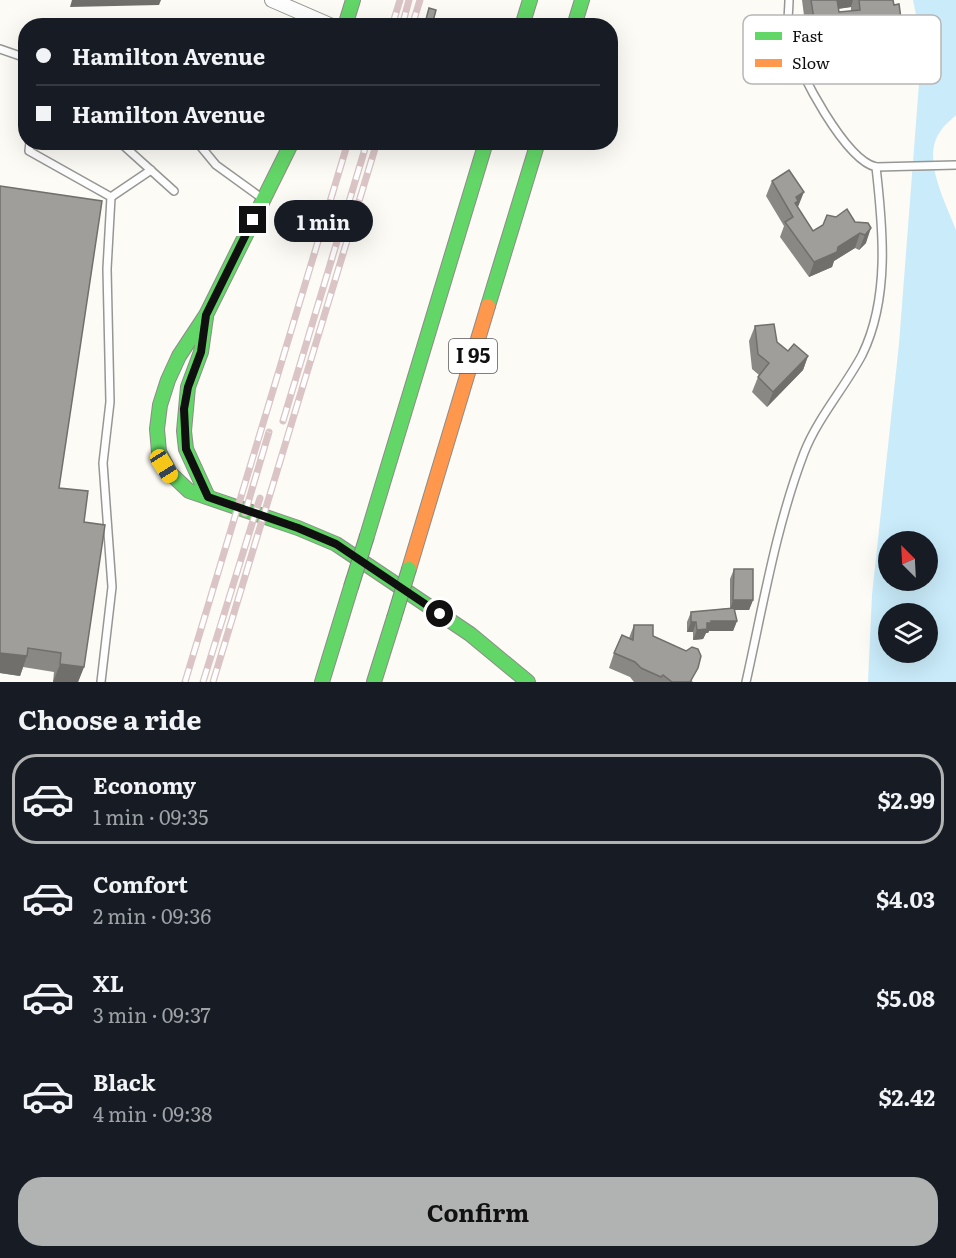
<!DOCTYPE html>
<meta charset="utf-8">
<style>
:root{--surface:#171b24;--page:#20242c;--text:#f1f3f6;--muted:#9ea1a6;--line:#363941;--accent:#b1b2b2}
body{margin:0;font-family:Literata,serif;background:var(--page);color:var(--text);height:100vh;display:flex;flex-direction:column;font-size:22px;white-space:nowrap}
*{box-sizing:border-box;margin:0}
p{font-size:20px;color:var(--muted)}
.icon{flex:none;width:33px;height:33px;fill:none;stroke:currentColor;stroke-width:2;stroke-linecap:round;stroke-linejoin:round}
.map{position:relative;height:682px;overflow:hidden}
.details{display:flex;flex-direction:column;background:var(--surface);flex:1}
.details>*{flex:none}
.banner{position:absolute;left:18px;top:18px;width:600px;height:132px;border-radius:24px;box-shadow:0 6px 24px #0002;display:grid;align-content:center;height:132px;padding:0 18px;background:var(--surface)}
.needle{width:39px;rotate:336deg}
.fabs{position:absolute;left:878px;top:531px;display:grid;gap:12px}
.fabs a{display:grid;place-items:center;width:60px;height:60px;border-radius:50%;background:var(--surface);box-shadow:0 6px 24px #0002;font-size:30px}
.end{position:absolute;width:27px;height:27px;margin:-14px;border:8px solid #101010;background:#fff;box-shadow:0 0 0 3px #fff}
.from{border-radius:50%}
.bubble{position:absolute;height:42px;border-radius:21px;background:var(--surface);box-shadow:0 6px 24px #0002;font-size:20px;font-weight:700;line-height:42px;text-align:center}
.car{position:absolute;width:18px;height:36px;margin:-18px -9px;border-radius:8px;box-shadow:0 0 4px 2px #0007;background:linear-gradient(#f5c518 24%,#345 0 40%,#f5c518 0 76%,#345 0 86%,#f5c518 0)}
.banner b{display:flex;align-items:center;gap:21px;height:57px;font-size:22px}
.banner b+b{border-top:2px solid var(--line)}
.banner i{width:15px;height:15px;background:var(--text)}
ul{padding:0;list-style:none}
li{display:flex;align-items:center;gap:18px;height:90px;margin:0 12px 9px;padding:0 6px;border:3px solid transparent;border-radius:24px}
li div{flex:1}
li b{display:block;font-size:22px}
li em{font-style:normal;font-weight:700}
li.on{border-color:var(--accent)}
li>.icon{width:54px;height:54px;stroke-width:1.5}
h2{padding:0 18px;font-size:27px;line-height:72px}
.action{display:flex;gap:12px;margin-top:auto;padding:12px 18px}
.action a{flex:1;height:69px;border-radius:24px;background:var(--accent);color:#111;font-size:24px;font-weight:700;line-height:69px;text-align:center}
.map>svg:first-child{display:block}
.water{fill:#c9ebfa;fill-rule:evenodd}
.lines{fill:none;stroke-linecap:round;stroke-linejoin:round}
.lane-casing{stroke:#969694;stroke-width:10}
.street-casing{stroke:#969694;stroke-width:16}
.fast-casing{stroke:#8d8c8a;stroke-width:16}
.slow-casing{stroke:#8d8c8a;stroke-width:16}
.lane{stroke:#fffefe;stroke-width:7}
.street{stroke:#fffefe;stroke-width:14}
.fast{stroke:#63d668;stroke-width:14}
.slow{stroke:#ff974d;stroke-width:14}
.rail-casing{stroke:#dac4c6;stroke-width:7}
.rail{stroke:#fff;stroke-width:4.5;stroke-dasharray:14;stroke-linecap:butt}
.fast-bridge-casing{stroke:#848381;stroke-width:16;stroke-linecap:butt}
.fast-bridge{stroke:#63d668;stroke-width:14}
.wall{fill:#8a8885;fill-rule:evenodd}
.shaded-wall{fill:#706f6c}
.building{fill:#a09e9b;stroke:#706f6c;stroke-width:1.5}
.route{stroke:#101010;stroke-width:8}
.labels{text-anchor:middle;stroke-width:6;stroke-linejoin:round;paint-order:stroke}
.shield{fill:#fff;stroke:#585858;stroke-width:1.5}
.shield-label{font-size:20px;font-weight:bold;fill:#101010}
.key{fill:#fff;stroke:#b7b7b7;stroke-width:1.5}
.key-label{font-size:16px;fill:#101010}
</style>
<div class="map">
<svg width="956" height="682" viewBox="0 0 956 682">
<rect width="100%" height="100%" fill="#fcfbf6"/>
<path class="water" d="M913,0H956V115C951,120 944,125 940,132C921,158 946,203 956,230V682H868L872,595L899,344L922,45ZM888,542H927V580H888ZM888,614H927V652H888Z"/>
<g class="lines">
<defs>
<g id="lane">
<polyline points="0,49 26,58"/>
<polyline points="30,142 29,151 111,197 107,269 110,402 103,463 112,587 101,682"/>
<polyline points="197,142 216,165 263,199"/>
<polyline points="124,146 174,191"/>
<polyline points="876,167 956,165"/>
<polyline points="111,197 151,170"/>
<path d="M746,682C763,606 776,526 804,453C817,419 845,387 862,355C890,298 883,228 876,167C845,160 799,72 789,41C786,30 789,12 789,0"/>
</g>
<polyline id="street" points="272,0 332,26"/>
<g id="fast">
<polyline points="345,26 353,0"/>
<polyline points="522,26 530,0"/>
<polyline points="574,26 582,0"/>
<polyline points="292,142 206,315 179,356 168,380 160,405 157,429 159,452 170,473 189,491 298,528 336,544 470,634 528,682"/>
<polyline points="488,306 538,142"/>
<polyline points="206,317 201,352 188,387 184,431 186,449 208,497"/>
<polyline points="367,536 486,142"/>
<polyline points="322,682 351,587"/>
<polyline points="374,682 394,618"/>
</g>
<polyline id="slow" points="409,569 488,306"/>
</defs>
<use href="#lane" class="lane-casing"/>
<use href="#street" class="street-casing"/>
<use href="#fast" class="fast-casing"/>
<use href="#slow" class="slow-casing"/>
<use href="#lane" class="lane"/>
<use href="#street" class="street"/>
<use href="#fast" class="fast"/>
<use href="#slow" class="slow"/>
<defs>
<g id="rail">
<polyline points="392,26 400,0"/>
<polyline points="402,26 409,0"/>
<polyline points="412,26 420,0"/>
<polyline points="283,421 367,142"/>
<polyline points="245,513 269,432"/>
<polyline points="185,682 348,142"/>
<polyline points="203,682 260,498"/>
<polyline points="213,682 377,142"/>
</g>
</defs>
<use href="#rail" class="rail-casing"/>
<use href="#rail" class="rail"/>
<defs>
<g id="fast-bridge">
<polyline points="351,587 367,536"/>
<polyline points="394,618 409,569"/>
</g>
</defs>
<use href="#fast-bridge" class="fast-bridge-casing"/>
<use href="#fast-bridge" class="fast-bridge"/>
</g>
<g class="wall">
<path d="M802,0H893L894,5L903,33L896,52L820,62L817,37L807,39ZM851,7V11L839,12L838,9Z"/>
<polygon points="429,8 436,10 432,26 424,26"/>
<polygon points="772,181 798,207 813,231 855,222 868,223 866,243 859,250 855,248 834,261 832,267 809,277 780,237 784,226 766,196"/>
<polygon points="0,186 59,488 84,522 84,667 78,682 53,682 54,672 23,667 20,676 0,673"/>
<polygon points="755,326 788,351 808,356 803,370 767,407 752,392 758,377 759,375 752,369 749,341"/>
<polygon points="734,569 753,600 749,610 734,610 737,621 733,631 709,631 708,633 706,633 703,639 693,640 693,632 687,632 687,622 691,612 730,608 730,579"/>
<polygon points="634,625 653,636 693,682 634,682 630,677 609,668 614,653 629,638"/>
</g>
<g class="shaded-wall">
<polygon points="72,0 161,0 159,5 70,7"/>
<polygon points="832,0 853,0 851,7 829,10"/>
<polygon points="824,18 817,37 807,39 814,19"/>
<polygon points="903,33 896,52 820,62 827,43"/>
<polygon points="804,192 798,207 795,209 796,197"/>
<polygon points="871,228 866,243 859,250 865,235"/>
<polygon points="860,233 855,248 834,261 832,267 809,277 814,262"/>
<polygon points="808,356 803,370 767,407 773,392"/>
<polygon points="733,600 753,600 749,610 730,610"/>
<polygon points="711,621 737,621 733,631 709,631 708,633 706,633 703,639 693,640 697,630"/>
<polygon points="691,622 696,622 693,632 687,632"/>
<polygon points="0,653 27,656 20,676 0,673"/>
<polygon points="60,664 84,667 78,682 53,682"/>
</g>
<g class="building">
<polygon points="811,0 837,0 839,12 860,10 859,0 893,0 894,5 899,4 903,33 827,43 824,18 814,19"/>
<polygon points="429,8 436,10 432,25 425,23"/>
<polygon points="789,170 804,192 796,197 798,201 795,203 813,231 823,225 827,215 836,217 847,209 855,222 868,223 871,228 865,235 860,233 838,247 837,252 814,262 785,222 793,217 772,181"/>
<polygon points="0,186 102,201 59,488 88,491 84,522 105,525 84,667 60,664 61,653 28,648 27,656 0,653"/>
<polygon points="774,324 777,342 788,351 794,344 808,356 773,392 758,377 769,363 758,354 755,326"/>
<polygon points="734,569 753,569 753,600 733,600"/>
<polygon points="734,608 737,621 711,621 711,623 707,623 707,629 697,630 696,622 691,622 691,612"/>
<polygon points="634,625 653,625 653,636 686,651 692,647 698,649 701,656 698,668 690,682 672,682 663,675 661,677 641,668 635,662 614,653 622,635 633,640"/>
</g>
<g class="lines">
<polyline class="route" points="253,220 206,315 201,352 188,387 184,409 186,449 208,497 298,528 336,544 440,614"/>
</g>
<g class="labels">
<rect class="shield" x="449" y="339" width="48" height="34" rx="4.5"/>
<g class="shield-label">
<text x="473" y="363">I 95</text>
</g>
</g>
<rect x="743" y="15" width="198" height="69" rx="9" class="key"/>
<rect x="755" y="32" width="27" height="8" fill="#63d668"/>
<rect x="755" y="59" width="27" height="8" fill="#ff974d"/>
<g class="key-label">
<text x="792" y="42">Fast</text>
<text x="792" y="69">Slow</text>
</g>
</svg>
<div class="fabs">
<a><svg class="needle" viewBox="-14 -14 28 28"><path d="M0-13l5 13h-10z" fill="#e53935"/><path d="M0 13l5-13h-10z" fill="#9ea1a6"/></svg></a>
<a><svg class="icon" aria-label="layers" viewBox="0 0 24 24"><path d="M12 4l9 5-9 5-9-5zM3 14l9 5 9-5"/></svg></a>
</div>
<i class="end from" style="left:440px;top:614px"></i>
<i class="end" style="left:253px;top:220px"></i>
<div class="bubble" style="left:274px;top:200px;width:99px">1 min</div>
<i class="car" style="left:164px;top:466px;rotate:148deg"></i>
<div class="banner">
<b><i class="from"></i>Hamilton Avenue</b>
<b><i></i>Hamilton Avenue</b>
</div>
</div>
<section class="details">
<h2>Choose a ride</h2>
<ul>
<li class="on"><svg class="icon" aria-label="car" viewBox="0 0 24 24"><path d="M5 17H2v-5l4-1 3-4h7l3 4 3 1v5h-3M9 17h6M6 11h13"/><circle cx="7" cy="17" r="2"/><circle cx="17" cy="17" r="2"/></svg><div><b>Economy</b><p>1 min · 09:35</p></div><em>$2.99</em></li>
<li><svg class="icon" aria-label="car" viewBox="0 0 24 24"><path d="M5 17H2v-5l4-1 3-4h7l3 4 3 1v5h-3M9 17h6M6 11h13"/><circle cx="7" cy="17" r="2"/><circle cx="17" cy="17" r="2"/></svg><div><b>Comfort</b><p>2 min · 09:36</p></div><em>$4.03</em></li>
<li><svg class="icon" aria-label="car" viewBox="0 0 24 24"><path d="M5 17H2v-5l4-1 3-4h7l3 4 3 1v5h-3M9 17h6M6 11h13"/><circle cx="7" cy="17" r="2"/><circle cx="17" cy="17" r="2"/></svg><div><b>XL</b><p>3 min · 09:37</p></div><em>$5.08</em></li>
<li><svg class="icon" aria-label="car" viewBox="0 0 24 24"><path d="M5 17H2v-5l4-1 3-4h7l3 4 3 1v5h-3M9 17h6M6 11h13"/><circle cx="7" cy="17" r="2"/><circle cx="17" cy="17" r="2"/></svg><div><b>Black</b><p>4 min · 09:38</p></div><em>$2.42</em></li>
</ul>
<div class="action"><a>Confirm</a></div>
</section>
